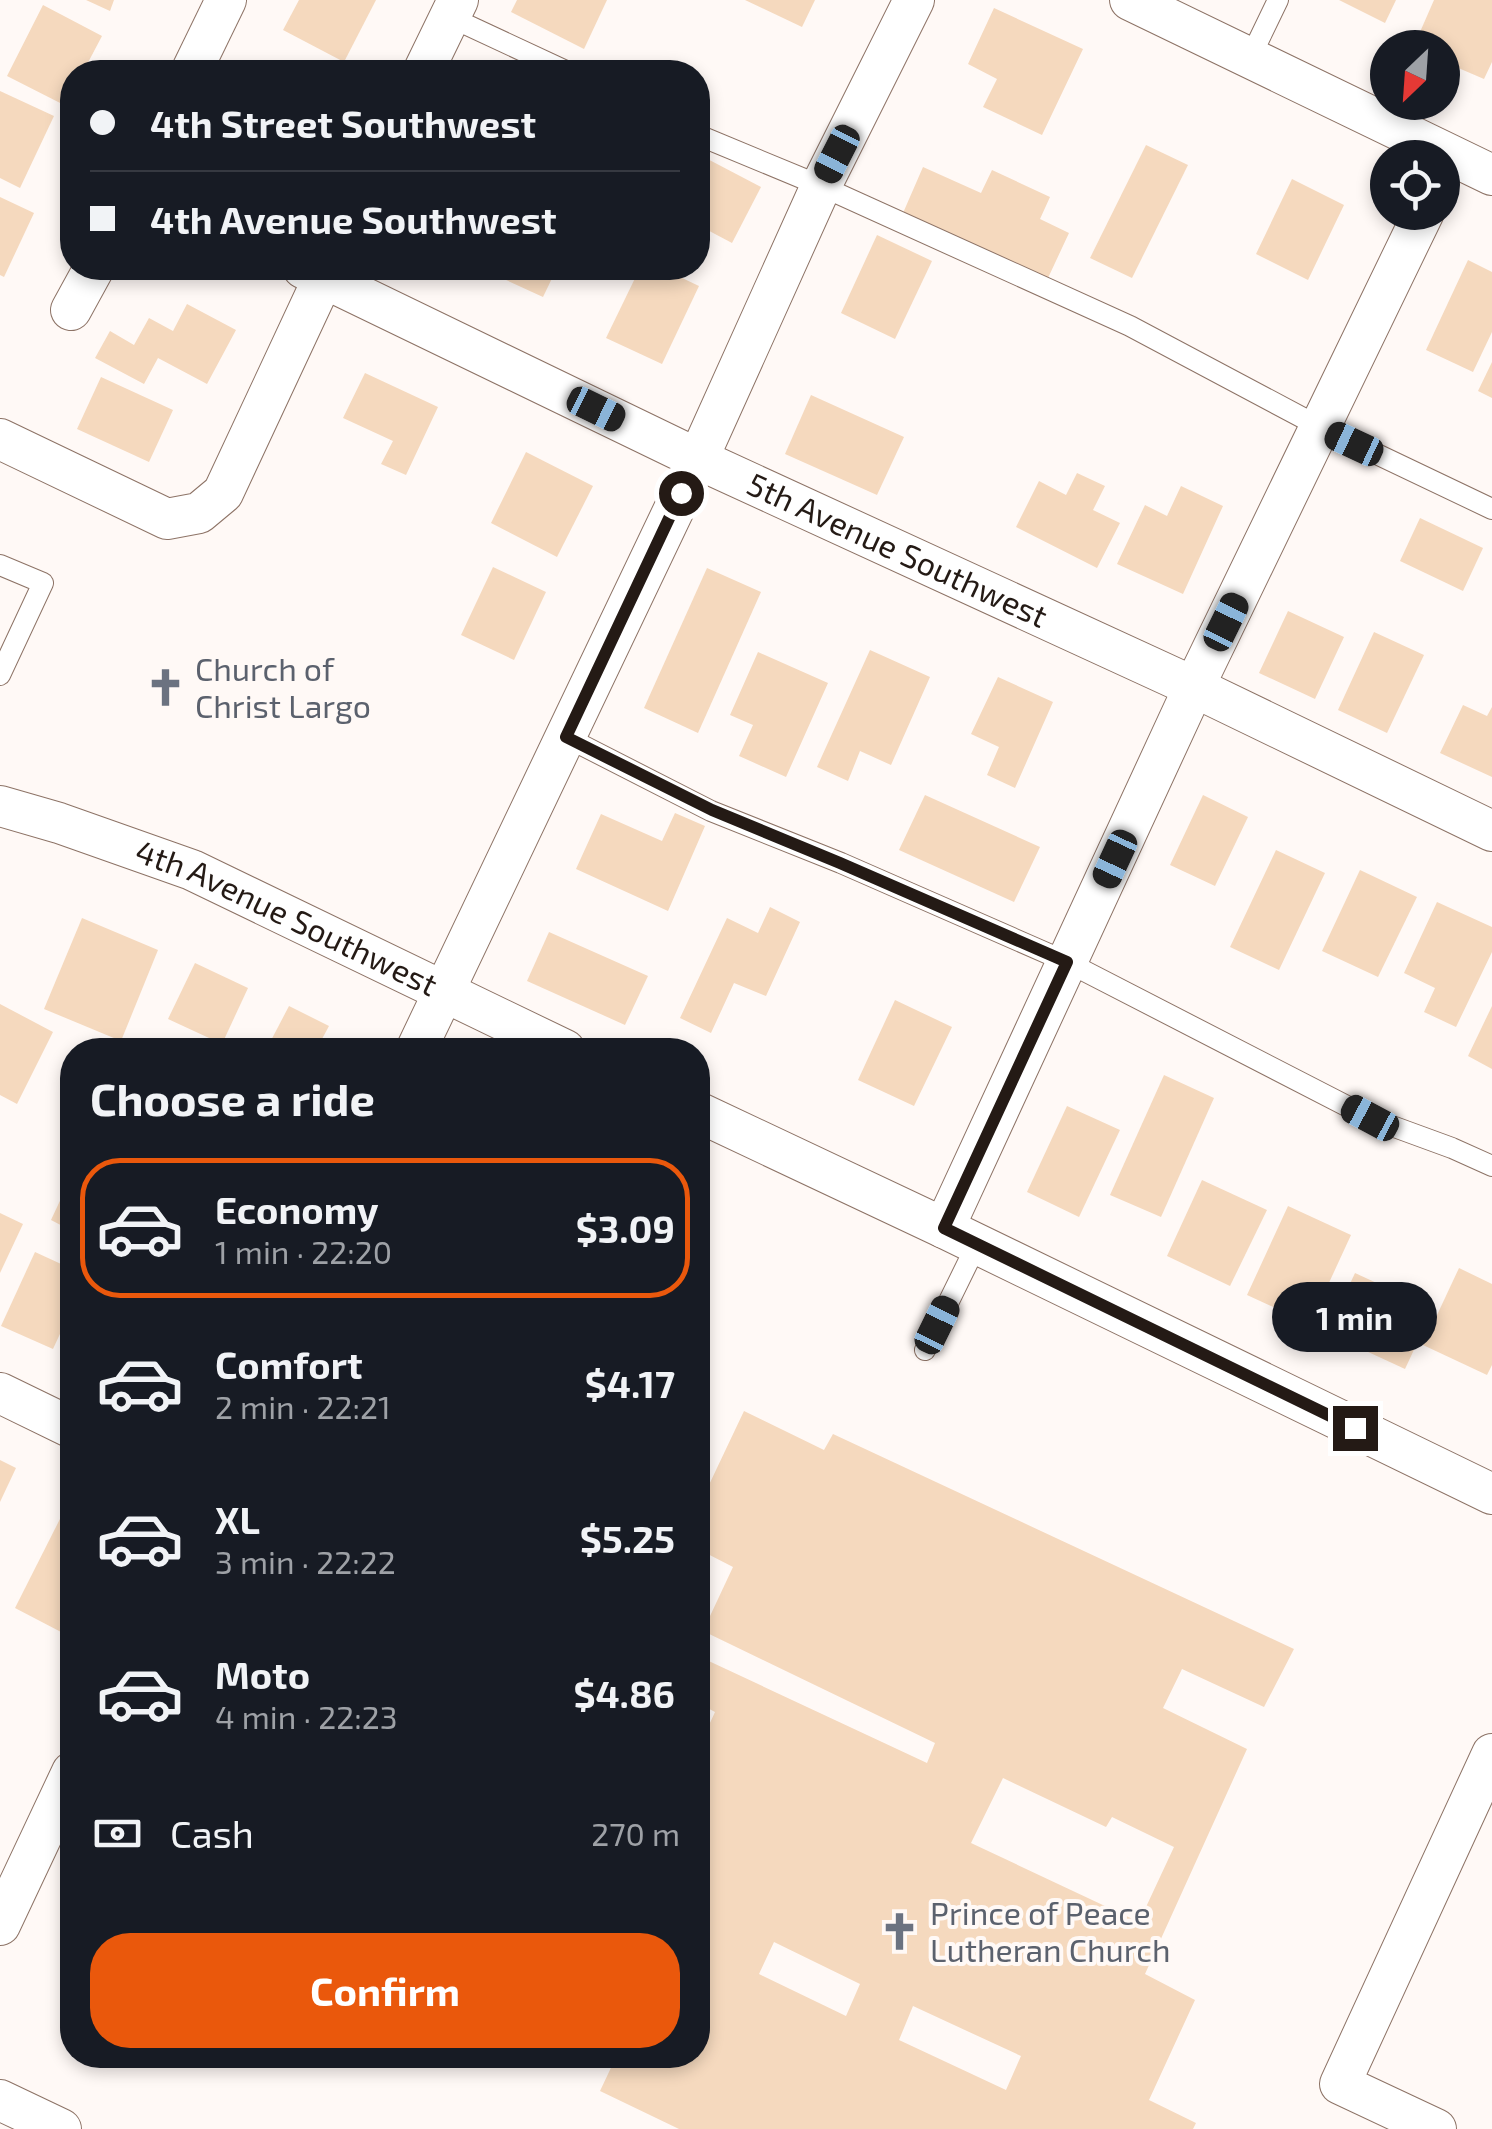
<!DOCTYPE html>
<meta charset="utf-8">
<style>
:root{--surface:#171b24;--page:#20242c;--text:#f1f3f6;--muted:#9ea1a6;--line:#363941;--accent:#ea580c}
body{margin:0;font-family:"Exo 2",sans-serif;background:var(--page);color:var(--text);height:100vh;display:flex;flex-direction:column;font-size:38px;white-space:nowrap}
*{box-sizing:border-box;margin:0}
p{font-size:32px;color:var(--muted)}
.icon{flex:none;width:55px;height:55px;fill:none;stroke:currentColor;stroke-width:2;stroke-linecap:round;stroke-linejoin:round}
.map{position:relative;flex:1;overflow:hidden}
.panel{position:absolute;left:60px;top:1038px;width:650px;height:1030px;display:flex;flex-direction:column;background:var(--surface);border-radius:40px;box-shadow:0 5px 15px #0003}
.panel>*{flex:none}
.hud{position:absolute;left:60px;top:60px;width:650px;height:220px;border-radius:40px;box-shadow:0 5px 15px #0003;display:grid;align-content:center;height:220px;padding:0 30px;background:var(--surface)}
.needle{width:65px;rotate:205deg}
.controls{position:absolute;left:1370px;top:30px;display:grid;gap:20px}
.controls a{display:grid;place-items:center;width:90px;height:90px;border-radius:50%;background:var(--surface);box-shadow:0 5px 15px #0003;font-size:50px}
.end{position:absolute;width:45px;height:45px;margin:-22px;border:12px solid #241a15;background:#fff;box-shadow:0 0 0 5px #fff}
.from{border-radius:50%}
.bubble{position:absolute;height:70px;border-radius:35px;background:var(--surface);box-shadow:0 5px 15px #0003;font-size:32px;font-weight:700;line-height:70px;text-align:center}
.car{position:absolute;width:30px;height:60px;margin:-30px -15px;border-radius:12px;box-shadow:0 0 8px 2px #0007;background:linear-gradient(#222 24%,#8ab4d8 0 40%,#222 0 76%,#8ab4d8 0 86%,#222 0)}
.hud b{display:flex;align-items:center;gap:35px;height:95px;font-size:38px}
.hud b+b{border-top:2px solid var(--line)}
.hud i{width:25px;height:25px;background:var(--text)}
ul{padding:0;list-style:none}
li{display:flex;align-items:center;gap:30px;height:140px;margin:0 20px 15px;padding:0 10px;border:5px solid transparent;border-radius:40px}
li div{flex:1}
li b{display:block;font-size:38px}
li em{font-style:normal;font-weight:700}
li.current{border-color:var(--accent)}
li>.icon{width:90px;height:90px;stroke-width:1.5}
h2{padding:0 30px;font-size:45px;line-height:120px}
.pay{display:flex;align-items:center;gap:25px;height:110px;padding:0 30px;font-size:38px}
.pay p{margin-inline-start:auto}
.button{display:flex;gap:20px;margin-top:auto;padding:20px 30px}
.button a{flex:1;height:115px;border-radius:40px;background:var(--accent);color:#fff;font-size:40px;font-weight:700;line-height:115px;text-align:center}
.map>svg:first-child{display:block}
.building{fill:#f5d9be;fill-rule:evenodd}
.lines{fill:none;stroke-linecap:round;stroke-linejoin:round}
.service-casing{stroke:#8d7366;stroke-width:22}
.minor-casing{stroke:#8d7366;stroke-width:42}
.service{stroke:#fff;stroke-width:20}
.minor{stroke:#fff;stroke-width:40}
.route{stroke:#241a15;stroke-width:12}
.labels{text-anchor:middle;stroke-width:8;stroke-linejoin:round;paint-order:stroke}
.street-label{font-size:32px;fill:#241a15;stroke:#fff9f6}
.worship-label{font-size:32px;fill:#5b616d;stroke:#fff9f6;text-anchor:start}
</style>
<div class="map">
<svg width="1492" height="2129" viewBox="0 0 1492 2129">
<rect width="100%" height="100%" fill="#fff9f6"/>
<g class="building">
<polygon points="86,0 114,0 110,11"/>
<polygon points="299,0 376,0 344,62 283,30"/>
<polygon points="517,0 607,0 584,49 511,12"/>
<polygon points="745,0 815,0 802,27"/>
<polygon points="1339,0 1396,0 1385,23"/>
<polygon points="1434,0 1492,0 1492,62 1484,79 1442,61 1442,48 1413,48"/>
<polygon points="43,5 102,36 83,72 72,72 72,93 66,106 7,76"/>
<polygon points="994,8 1083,49 1042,135 983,107 997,79 968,64"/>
<polygon points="0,91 54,116 20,188 0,178"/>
<polygon points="1146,145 1188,165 1132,278 1090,258"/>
<polygon points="698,154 761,187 732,243 698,225"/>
<polygon points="923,167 981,193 992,170 1050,197 1040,219 1069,233 1048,278 903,213"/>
<polygon points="1292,179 1344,205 1308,280 1256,254"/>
<polygon points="0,197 34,213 4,277 0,275"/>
<polygon points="877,235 932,261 895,339 841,313"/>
<polygon points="1468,260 1492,272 1492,332 1473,372 1426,350"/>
<polygon points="480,268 557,268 543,297"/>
<polygon points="640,268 661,268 699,286 662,364 606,338"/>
<polygon points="187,304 236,330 207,384 158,358 144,384 95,358 110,331 134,345 149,318 173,331"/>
<polygon points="1492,362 1492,398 1478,391"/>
<polygon points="365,373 438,407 406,475 381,464 393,441 343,418"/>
<polygon points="101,377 173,410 149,462 77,429"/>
<polygon points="811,395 904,437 877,495 785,454"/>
<polygon points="526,452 593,486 557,557 491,523"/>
<polygon points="1077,473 1105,486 1093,510 1120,523 1097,568 1016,527 1039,481 1066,495"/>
<polygon points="1181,486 1223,506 1183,594 1117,564 1145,505 1167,516"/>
<polygon points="1420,518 1483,548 1463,591 1400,561"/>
<polygon points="493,567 546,592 514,660 461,635"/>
<polygon points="707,568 761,592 698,733 644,708"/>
<polygon points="1288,611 1344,637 1315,699 1259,673"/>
<polygon points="1374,632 1424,655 1387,733 1338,710"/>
<polygon points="870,650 930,677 891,765 860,751 848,781 817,767"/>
<polygon points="758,652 828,683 786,777 739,756 753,725 730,715"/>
<polygon points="998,677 1053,702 1015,788 987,775 999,747 971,734"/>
<polygon points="1463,705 1487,716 1492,707 1492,777 1440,753"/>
<polygon points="925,795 1040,847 1014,902 899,850"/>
<polygon points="1203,795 1248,817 1215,886 1170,865"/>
<polygon points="675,813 705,826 668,911 576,869 601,814 662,841"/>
<polygon points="1276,850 1325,873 1279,970 1230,947"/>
<polygon points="1360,870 1417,897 1378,977 1322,951"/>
<polygon points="1437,902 1492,927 1492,952 1456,1027 1424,1012 1435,988 1404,973"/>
<polygon points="770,907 800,922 766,996 734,983 711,1033 680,1018 727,918 758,933"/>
<polygon points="82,918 158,950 121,1041 44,1009"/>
<polygon points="549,932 648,976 625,1025 527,981"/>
<polygon points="195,963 248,988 222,1044 168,1019"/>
<polygon points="895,1000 952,1027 914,1106 858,1080"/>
<polygon points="0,1004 53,1032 17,1104 0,1095"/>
<polygon points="289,1006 329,1026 316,1050 266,1050"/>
<polygon points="1492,1006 1492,1069 1468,1056"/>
<polygon points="1164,1075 1214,1098 1161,1217 1110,1195"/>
<polygon points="1067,1106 1120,1130 1079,1217 1027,1192"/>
<polygon points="72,1175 72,1231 51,1220"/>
<polygon points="1202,1180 1267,1210 1230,1286 1167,1256"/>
<polygon points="1288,1206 1351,1235 1310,1324 1247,1295"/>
<polygon points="0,1213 23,1224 0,1273"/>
<polygon points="35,1252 72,1269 72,1308 53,1349 1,1326"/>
<polygon points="1459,1268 1492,1284 1492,1365 1487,1375 1423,1345"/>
<polygon points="1355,1273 1433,1309 1405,1369 1327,1333"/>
<path d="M744,1411L824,1450L833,1434L1294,1649L1264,1707L1182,1669L1163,1708L1247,1749L1145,1974L1195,2000L1149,2100L1196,2123L1193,2129H679L600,2091L617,2055H698V1749L715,1712L698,1703V1656L927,1763L935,1743L703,1631L733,1567L698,1549V1508ZM1003,1778L1106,1827L1112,1817L1174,1847L1139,1922L971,1843ZM774,1942L860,1984L846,2016L759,1974ZM913,2006L1021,2056L1006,2090L899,2040Z"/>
<polygon points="0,1460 16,1468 0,1502"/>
<polygon points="64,1511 72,1515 72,1610 61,1632 15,1608"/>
</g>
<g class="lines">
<defs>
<g id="service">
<polyline points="450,17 568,72"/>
<polyline points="1250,58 1278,0"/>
<polyline points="698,135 821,186 1130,326 1320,427 1492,509"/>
<polyline points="0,565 43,583 0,675"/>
<polyline points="566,737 711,811 841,863 1067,962 1370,1118 1452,1148 1492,1166"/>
<polyline points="925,1350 977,1244"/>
</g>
<g id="minor">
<polyline points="1130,0 1492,175"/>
<polyline points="191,72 226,0"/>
<polyline points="423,72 458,0"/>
<path id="s1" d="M303,268L698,459L1194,687L1492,831"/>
<polyline points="71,310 94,268"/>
<polyline points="0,439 167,519 199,513 223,493 328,268"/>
<path id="s2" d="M0,806L59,823L192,870L565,1050"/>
<polyline points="416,1050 698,459 821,186 914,0"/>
<polyline points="698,1112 944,1228 1492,1494"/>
<polyline points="944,1228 1194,687 1424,212"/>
<polyline points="0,1393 72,1428"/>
<polyline points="0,1925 72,1772"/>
<polyline points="0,2100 61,2129"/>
<polyline points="1436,2129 1340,2084 1492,1754"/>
</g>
</defs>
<use href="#service" class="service-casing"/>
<use href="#minor" class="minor-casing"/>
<use href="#service" class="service"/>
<use href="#minor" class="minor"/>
</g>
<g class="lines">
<polyline class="route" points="681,493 566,737 712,810 840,863 1067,962 944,1228 1355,1428"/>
</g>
<defs>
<symbol id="church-bare" viewBox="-9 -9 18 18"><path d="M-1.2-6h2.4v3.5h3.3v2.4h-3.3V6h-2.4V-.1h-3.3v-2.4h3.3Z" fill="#6b7280" stroke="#fff9f6" stroke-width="2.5" paint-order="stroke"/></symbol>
</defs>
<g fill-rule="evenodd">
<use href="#church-bare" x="138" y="660" width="55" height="55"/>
<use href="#church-bare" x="872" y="1904" width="55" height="55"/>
</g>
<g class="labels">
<g class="street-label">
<text dy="11" stroke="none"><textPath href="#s1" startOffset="658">5th Avenue Southwest</textPath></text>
<text dy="11" stroke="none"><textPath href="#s2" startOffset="308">4th Avenue Southwest</textPath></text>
</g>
<g class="worship-label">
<text x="195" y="681">Church of<tspan x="195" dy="37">Christ Largo</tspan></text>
<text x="930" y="1925">Prince of Peace<tspan x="930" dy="37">Lutheran Church</tspan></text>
</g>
</g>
</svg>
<div class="controls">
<a><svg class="needle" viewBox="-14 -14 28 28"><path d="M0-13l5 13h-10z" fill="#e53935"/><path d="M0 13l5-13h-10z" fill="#9ea1a6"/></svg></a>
<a><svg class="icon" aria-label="locate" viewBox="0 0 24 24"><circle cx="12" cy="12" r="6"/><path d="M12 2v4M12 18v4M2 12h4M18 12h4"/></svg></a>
</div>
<i class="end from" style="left:681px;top:493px"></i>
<i class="end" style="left:1355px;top:1428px"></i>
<div class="bubble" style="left:1272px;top:1282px;width:165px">1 min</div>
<i class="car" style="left:837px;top:154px;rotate:207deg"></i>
<i class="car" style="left:596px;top:409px;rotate:116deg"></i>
<i class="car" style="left:1354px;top:444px;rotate:295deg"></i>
<i class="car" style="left:1226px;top:622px;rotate:26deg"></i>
<i class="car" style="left:1115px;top:859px;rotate:205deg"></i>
<i class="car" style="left:1370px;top:1118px;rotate:298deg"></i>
<i class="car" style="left:937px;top:1325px;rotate:26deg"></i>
<div class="hud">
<b><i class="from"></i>4th Street Southwest</b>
<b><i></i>4th Avenue Southwest</b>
</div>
<section class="panel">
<h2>Choose a ride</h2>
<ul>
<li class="current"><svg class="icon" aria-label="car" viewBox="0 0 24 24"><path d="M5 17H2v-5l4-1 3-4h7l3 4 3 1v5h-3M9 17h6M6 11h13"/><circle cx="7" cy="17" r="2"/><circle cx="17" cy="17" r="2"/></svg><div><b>Economy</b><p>1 min · 22:20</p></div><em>$3.09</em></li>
<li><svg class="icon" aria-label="car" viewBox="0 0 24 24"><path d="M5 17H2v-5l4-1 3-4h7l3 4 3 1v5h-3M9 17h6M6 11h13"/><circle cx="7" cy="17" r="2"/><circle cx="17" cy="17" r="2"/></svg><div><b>Comfort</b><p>2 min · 22:21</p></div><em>$4.17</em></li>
<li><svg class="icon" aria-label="car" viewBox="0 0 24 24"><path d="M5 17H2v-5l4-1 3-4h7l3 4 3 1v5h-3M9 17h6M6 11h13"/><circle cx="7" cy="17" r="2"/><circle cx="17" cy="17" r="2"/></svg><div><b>XL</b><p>3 min · 22:22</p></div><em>$5.25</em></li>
<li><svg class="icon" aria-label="car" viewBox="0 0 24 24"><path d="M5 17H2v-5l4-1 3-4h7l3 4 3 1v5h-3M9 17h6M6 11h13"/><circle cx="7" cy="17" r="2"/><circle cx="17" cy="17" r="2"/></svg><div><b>Moto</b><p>4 min · 22:23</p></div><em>$4.86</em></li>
</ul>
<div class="pay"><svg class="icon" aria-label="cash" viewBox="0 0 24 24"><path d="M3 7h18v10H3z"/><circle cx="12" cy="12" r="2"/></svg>Cash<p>270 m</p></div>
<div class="button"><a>Confirm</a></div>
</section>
</div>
